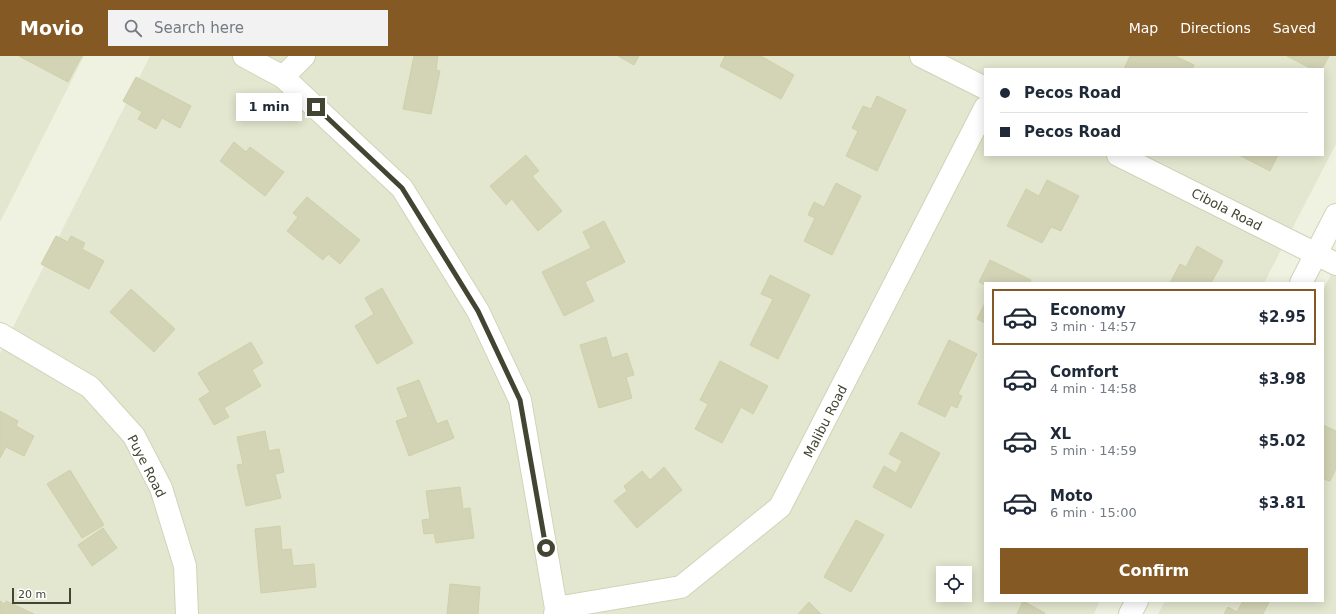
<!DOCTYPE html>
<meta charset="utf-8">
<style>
:root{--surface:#fff;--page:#f2f2f3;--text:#1f2937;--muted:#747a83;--line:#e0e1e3;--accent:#845924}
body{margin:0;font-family:"DejaVu Sans",sans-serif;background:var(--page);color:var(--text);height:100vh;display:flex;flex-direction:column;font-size:15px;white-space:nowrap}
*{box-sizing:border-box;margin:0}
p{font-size:13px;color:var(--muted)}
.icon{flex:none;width:22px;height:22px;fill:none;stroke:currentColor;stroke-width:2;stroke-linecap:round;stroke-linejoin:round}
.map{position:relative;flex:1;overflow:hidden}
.drawer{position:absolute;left:984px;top:226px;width:340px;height:320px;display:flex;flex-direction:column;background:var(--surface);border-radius:0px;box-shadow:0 2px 10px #0003}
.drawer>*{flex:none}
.guide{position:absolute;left:984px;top:12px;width:340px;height:88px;border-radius:0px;box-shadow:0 2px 10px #0003;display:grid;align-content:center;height:88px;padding:0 16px;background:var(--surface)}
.controls{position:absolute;left:936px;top:510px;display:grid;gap:8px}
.controls a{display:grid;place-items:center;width:36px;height:36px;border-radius:0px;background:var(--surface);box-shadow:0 2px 10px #0003;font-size:20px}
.scale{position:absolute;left:12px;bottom:10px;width:59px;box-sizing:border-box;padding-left:4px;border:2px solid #434432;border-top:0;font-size:11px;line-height:14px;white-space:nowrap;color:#434432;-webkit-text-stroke:3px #fff;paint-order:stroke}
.end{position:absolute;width:18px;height:18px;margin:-9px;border:5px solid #434432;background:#fff;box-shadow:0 0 0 2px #fff}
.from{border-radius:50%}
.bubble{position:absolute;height:28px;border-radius:0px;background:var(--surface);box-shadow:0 2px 10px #0003;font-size:13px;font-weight:800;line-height:28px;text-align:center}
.guide b{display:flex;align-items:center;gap:14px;height:38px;font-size:15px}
.guide b+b{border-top:1px solid var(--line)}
.guide i{width:10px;height:10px;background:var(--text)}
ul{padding:7px 0 0;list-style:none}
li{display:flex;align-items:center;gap:12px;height:56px;margin:0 8px 6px;padding:0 8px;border:2px solid transparent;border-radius:0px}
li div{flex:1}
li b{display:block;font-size:15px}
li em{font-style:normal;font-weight:800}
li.selected{border-color:var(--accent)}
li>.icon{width:36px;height:36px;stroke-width:1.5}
.button{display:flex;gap:8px;margin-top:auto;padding:8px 16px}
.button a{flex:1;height:46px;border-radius:0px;background:var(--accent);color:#fff;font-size:16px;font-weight:800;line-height:46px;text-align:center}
header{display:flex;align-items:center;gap:24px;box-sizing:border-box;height:56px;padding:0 20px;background:var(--accent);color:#fff}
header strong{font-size:19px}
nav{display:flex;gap:22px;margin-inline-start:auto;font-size:14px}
.search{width:280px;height:36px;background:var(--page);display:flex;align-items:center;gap:10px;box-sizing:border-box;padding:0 14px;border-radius:0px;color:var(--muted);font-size:15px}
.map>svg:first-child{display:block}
.residential{fill:#e4e7cf;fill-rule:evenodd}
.building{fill:#d3d4b6;stroke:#cfd0a9}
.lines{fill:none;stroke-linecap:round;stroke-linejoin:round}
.minor-casing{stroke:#d1d3b8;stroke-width:24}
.minor{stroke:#fff;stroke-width:22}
.route{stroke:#434432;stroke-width:5}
.labels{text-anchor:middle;stroke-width:3;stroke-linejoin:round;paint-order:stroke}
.street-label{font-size:13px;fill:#434432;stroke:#fff}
</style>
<header>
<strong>Movio</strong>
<div class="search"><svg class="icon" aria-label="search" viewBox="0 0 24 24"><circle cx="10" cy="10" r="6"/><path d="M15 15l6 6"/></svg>Search here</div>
<nav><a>Map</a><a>Directions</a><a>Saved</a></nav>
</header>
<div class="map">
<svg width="1336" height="558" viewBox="0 0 1336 558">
<rect width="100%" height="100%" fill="#f0f2e1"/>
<g class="residential">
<polygon points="0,0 84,0 0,166"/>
<path d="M150,0H1336V88L1264,227H985V545H1100L1094,558H0V297ZM985,13H1323V99H985ZM943,517H965V539H943Z"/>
<polygon points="1336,209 1336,558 1158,558 1165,545 1323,545 1323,234"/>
</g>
<g class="building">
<polygon points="19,0 82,0 68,26"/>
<polygon points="414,0 438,0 436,14 440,15 431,58 403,53"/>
<polygon points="618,0 639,0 634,9"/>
<polygon points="725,0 761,0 794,19 781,43 720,10"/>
<polygon points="1130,0 1175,0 1194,9 1192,13 1124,13"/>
<polygon points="1287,0 1329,0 1322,13 1312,13"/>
<polygon points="136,21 191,50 180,72 162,62 156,73 138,63 142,56 123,45"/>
<polygon points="877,40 906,54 877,115 846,100 858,75 852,72 863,50 871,53"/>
<polygon points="234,86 246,96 250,91 284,116 265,140 220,105"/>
<polygon points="526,99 539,115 532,120 562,155 538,175 512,143 506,149 490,130"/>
<polygon points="1239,99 1278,99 1270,115"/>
<polygon points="1047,124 1079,140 1061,175 1051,171 1042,187 1007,170 1026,133 1039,140"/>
<polygon points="836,127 861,140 832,199 804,185 815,162 808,159 814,146 824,151"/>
<polygon points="307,141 360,184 340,208 328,198 323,204 287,175 298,161 293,157"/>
<polygon points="604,165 625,206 585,226 594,245 564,260 542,216 591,192 583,176"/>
<polygon points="56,180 68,186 71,180 85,187 82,193 104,205 89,233 41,208"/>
<polygon points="1197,190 1223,205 1211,227 1170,227 1180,208 1186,211"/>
<polygon points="990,204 1031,224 1029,227 985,227 985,229 979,226"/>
<polygon points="770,219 810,239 778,303 750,289 773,243 761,238"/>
<polygon points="382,232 413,287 377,308 355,270 374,258 365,242"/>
<polygon points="131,233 175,273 154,296 110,256"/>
<polygon points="985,247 985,267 977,263"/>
<polygon points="606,281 612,302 627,297 634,319 626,321 632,342 599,352 580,289"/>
<polygon points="949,284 977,298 958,338 962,340 957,352 951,349 945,361 918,348"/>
<polygon points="251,286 263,307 252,314 261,330 224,352 229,361 214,369 199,343 210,336 198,317"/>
<polygon points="720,305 768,330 753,358 741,351 722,387 695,373 708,348 700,344"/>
<polygon points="419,324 437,368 447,364 454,382 409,400 396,365 408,361 397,332"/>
<polygon points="0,355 18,365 16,370 34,380 24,400 6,391 0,402"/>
<polygon points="1323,369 1336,375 1336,413 1330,425 1323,423"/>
<polygon points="265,375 269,395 279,393 284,416 275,418 281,442 246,450 237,409 243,408 237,381"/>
<polygon points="901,376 940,397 911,452 873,431 884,410 896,417 902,405 889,398"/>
<polygon points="664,411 682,434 637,472 614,445 627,435 624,430 642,415 650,424"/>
<polygon points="70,414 104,469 82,482 47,428"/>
<polygon points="460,431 463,453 470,452 474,482 436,487 434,477 424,478 422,464 430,463 426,435"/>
<polygon points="856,464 884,479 851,536 824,521"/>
<polygon points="280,470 282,494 291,493 293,510 314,508 316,531 261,537 255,473"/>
<polygon points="103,472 117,492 92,510 78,489"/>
<polygon points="450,528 480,531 478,558 447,558"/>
<polygon points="0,545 5,548 6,545 34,558 0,558"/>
<polygon points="1023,545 1045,557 1044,558 1017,558"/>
<polygon points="1243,545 1266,545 1269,546 1263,558 1224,558 1228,551 1237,556"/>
<polygon points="809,546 821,558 798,558"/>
</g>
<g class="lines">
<defs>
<g id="minor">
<polyline points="244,0 283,21 402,132 478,255 520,344 556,552 555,558"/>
<polyline points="921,0 985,32"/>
<polyline points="283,21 304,0"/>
<polyline points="1118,99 1336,208"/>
<polyline points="1301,227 1336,159"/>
<polyline points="0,278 90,331 134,380 161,432 185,510 187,558"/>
<polyline points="556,552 681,531 780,451 985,52"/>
<polyline points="1130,558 1137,545"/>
</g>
</defs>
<use href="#minor" class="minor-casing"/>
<use href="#minor" class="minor"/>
</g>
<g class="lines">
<polyline class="route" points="316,51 402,132 478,255 520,344 546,492"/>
</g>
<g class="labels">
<g class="street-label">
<text transform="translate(1227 153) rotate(27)" y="5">Cibola Road</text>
<text transform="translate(825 365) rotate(-63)" y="5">Malibu Road</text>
<text transform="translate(147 410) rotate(63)" y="5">Puye Road</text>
</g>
</g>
</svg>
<div class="controls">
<a><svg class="icon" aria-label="locate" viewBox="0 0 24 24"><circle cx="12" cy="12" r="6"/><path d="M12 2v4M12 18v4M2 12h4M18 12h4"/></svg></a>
</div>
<div class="scale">20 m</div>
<i class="end from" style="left:546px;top:492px"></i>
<i class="end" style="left:316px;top:51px"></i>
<div class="bubble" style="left:236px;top:37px;width:66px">1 min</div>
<div class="guide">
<b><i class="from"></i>Pecos Road</b>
<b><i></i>Pecos Road</b>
</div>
<section class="drawer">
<ul>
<li class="selected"><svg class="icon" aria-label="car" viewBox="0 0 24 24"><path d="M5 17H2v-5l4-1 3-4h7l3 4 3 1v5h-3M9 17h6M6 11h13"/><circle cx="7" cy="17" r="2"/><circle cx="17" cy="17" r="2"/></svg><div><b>Economy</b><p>3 min · 14:57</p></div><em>$2.95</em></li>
<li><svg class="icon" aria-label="car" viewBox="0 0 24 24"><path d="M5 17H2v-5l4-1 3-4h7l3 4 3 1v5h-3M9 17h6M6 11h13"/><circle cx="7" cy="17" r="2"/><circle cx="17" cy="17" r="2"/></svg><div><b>Comfort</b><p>4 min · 14:58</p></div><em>$3.98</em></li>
<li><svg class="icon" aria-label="car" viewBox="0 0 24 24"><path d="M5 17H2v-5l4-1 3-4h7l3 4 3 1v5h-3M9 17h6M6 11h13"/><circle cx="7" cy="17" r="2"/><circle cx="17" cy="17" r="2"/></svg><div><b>XL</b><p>5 min · 14:59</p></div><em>$5.02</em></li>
<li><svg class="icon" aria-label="car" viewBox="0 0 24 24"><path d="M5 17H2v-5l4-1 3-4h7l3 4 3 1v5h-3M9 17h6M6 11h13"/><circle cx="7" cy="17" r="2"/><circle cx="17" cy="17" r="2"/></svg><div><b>Moto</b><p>6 min · 15:00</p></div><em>$3.81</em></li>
</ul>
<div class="button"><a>Confirm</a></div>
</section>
</div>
